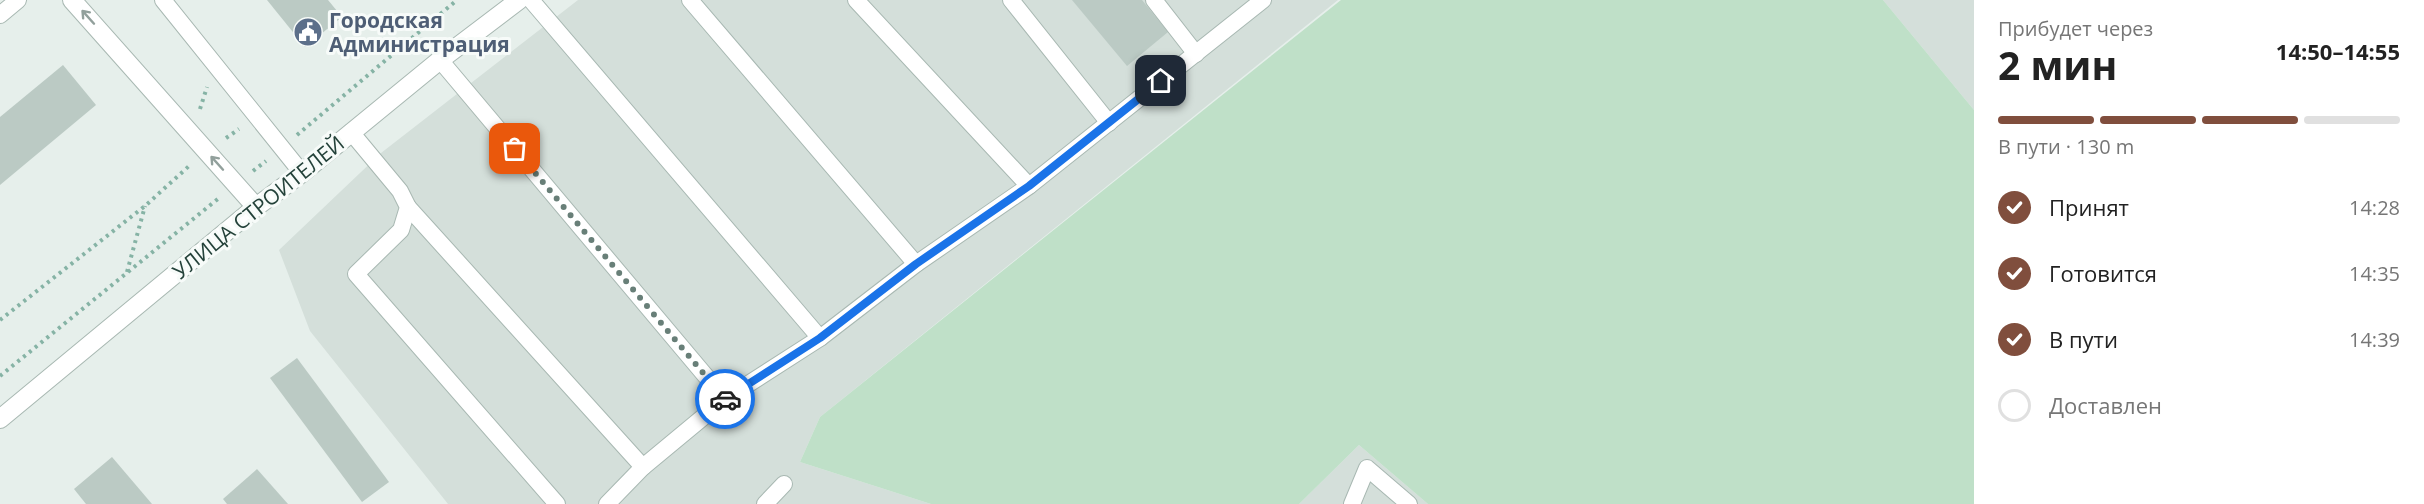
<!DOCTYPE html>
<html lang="ru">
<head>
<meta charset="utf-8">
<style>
	:root { --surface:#fff; --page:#f2f2f2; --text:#222; --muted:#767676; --line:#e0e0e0; --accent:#804e3d }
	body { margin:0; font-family:"Open Sans",sans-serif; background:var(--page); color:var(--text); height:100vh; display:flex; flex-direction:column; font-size:22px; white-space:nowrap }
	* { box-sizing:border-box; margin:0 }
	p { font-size:20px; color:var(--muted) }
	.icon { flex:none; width:33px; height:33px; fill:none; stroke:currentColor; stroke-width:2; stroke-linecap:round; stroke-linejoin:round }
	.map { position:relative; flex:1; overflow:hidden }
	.panel { display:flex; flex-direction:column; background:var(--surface); width:450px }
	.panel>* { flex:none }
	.pin { position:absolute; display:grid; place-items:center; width:51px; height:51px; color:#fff; margin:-26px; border-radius:12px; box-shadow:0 3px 9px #0006 }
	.courier { position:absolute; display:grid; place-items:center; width:60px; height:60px; margin:-30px; border:4px solid #1a73e8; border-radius:50%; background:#fff; color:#222; box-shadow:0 2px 8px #0007 }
	.headline em { font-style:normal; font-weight:700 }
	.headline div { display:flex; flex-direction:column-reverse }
	.headline { display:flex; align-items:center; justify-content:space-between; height:102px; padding:0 24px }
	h1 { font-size:39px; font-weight:700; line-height:45px }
	.bar { display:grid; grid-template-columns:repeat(4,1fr); gap:9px 6px; align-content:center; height:72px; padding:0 24px }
	.bar i { height:8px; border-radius:4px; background:var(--line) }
	.bar .on { background:var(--accent) }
	.bar p { grid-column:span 4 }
	ol { padding:0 24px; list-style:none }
	li { display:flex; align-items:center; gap:18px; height:66px }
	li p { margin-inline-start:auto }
	li .icon { padding:6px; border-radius:50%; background:var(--accent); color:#fff; stroke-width:4 }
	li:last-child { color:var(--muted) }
	li i { width:33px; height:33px; border:3px solid var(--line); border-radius:50% }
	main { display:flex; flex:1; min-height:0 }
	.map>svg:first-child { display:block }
	.built { fill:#d4dfda }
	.green { fill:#bfe0c8 }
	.building { fill:#bbcac4 }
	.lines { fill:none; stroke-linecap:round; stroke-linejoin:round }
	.service-casing { stroke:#a8b8b2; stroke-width:18 }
	.minor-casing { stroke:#a8b8b2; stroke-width:20 }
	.path { stroke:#86b3a5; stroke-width:4; stroke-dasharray:3 4.5; stroke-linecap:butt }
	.service { stroke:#fff; stroke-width:16 }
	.minor { stroke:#fff; stroke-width:18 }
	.oneway { stroke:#92a09c }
	.done { stroke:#687f78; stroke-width:6; stroke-dasharray:0 10.8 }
	.route { stroke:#1a73e8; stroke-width:8 }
	.labels { text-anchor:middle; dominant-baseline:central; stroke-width:6; stroke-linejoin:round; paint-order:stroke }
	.service-label { font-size:21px; font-weight:bold; fill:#4e5e75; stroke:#f7fbf9; text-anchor:start }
	.street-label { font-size:21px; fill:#24423a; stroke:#f7fbf9 }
</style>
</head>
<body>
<main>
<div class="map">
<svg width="1974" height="504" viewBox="0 0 1974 504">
	<rect width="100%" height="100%" fill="#e6efeb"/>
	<g class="built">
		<path d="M578 0H1338L820 417 800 462 931 504H448L310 331 279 250 381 153Z"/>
		<path d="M1883 0H1974V110Z"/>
		<path d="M1359 445 1428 504H1299Z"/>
	</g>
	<path class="green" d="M1341 0H1883L1974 110V504H1428L1359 445 1299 504H931L800 462 820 417Z"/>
	<g class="building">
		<path d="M267 0H328L342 17 305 47Z"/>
		<path d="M1072 0H1142L1168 32 1127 66Z"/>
		<path d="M63 65 96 105 0 185V117Z"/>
		<path d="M297 358 389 482 362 502 270 378Z"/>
		<path d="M112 457 152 504H86L74 489Z"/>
		<path d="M257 469 288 504H227L223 499Z"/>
	</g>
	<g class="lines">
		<g class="service-casing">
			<g id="service">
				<path d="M163 0 302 173"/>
				<path d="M531 0 820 338"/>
				<path d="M690 0 916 264"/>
				<path d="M856 0 1029 186"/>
				<path d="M1011 0 1109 123"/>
				<path d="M1154 0 1196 54"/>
				<path d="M0 15 18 0"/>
				<path d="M440 60 725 399"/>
				<path d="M351 132 400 191 408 207 401 230 356 274 557 504"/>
				<path d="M408 207 643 467"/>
				<path d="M607 504 643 467 725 399 820 338 916 264 1029 186 1263 0"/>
				<path d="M765 504 784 484"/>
				<path d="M1352 504 1367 468 1409 504"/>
			</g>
		</g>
		<g class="minor-casing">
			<g id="minor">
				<path d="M72 0 256 207"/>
				<path d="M0 419 256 207 302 173 440 60 519 0"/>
			</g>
		</g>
		<g class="path">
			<path d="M200 109 207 87"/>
			<path d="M297 135 457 0"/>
			<path d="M226 138 239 129"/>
			<path d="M253 171 266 161"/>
			<path d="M127 272 145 206"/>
			<path d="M0 320 145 206 189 166"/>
			<path d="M0 376 219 198"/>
		</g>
		<use href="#service" class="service"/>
		<use href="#minor" class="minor"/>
	</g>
	<defs><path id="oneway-shaft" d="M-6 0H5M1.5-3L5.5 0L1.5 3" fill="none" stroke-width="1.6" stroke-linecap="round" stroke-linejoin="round" transform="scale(1.5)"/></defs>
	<g class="oneway">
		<use href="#oneway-shaft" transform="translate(88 17) rotate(-132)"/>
		<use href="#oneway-shaft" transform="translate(217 163) rotate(-132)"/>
	</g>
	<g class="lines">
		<path class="done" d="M515 149 725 399"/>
		<path class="route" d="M725 399 820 338 916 264 1029 186 1161 81"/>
	</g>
	<defs>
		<g id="civic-disc" transform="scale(1.5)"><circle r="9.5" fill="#5c6f8a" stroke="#f7fbf9"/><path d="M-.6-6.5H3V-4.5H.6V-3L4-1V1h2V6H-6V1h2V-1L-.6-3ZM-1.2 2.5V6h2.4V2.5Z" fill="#fff"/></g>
	</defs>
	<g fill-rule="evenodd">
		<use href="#civic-disc" x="308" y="32"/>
	</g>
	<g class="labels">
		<g class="service-label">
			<text x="329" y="20">Городская<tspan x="329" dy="24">Администрация</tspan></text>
		</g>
		<g class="street-label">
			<text transform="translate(258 207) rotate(-39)">УЛИЦА СТРОИТЕЛЕЙ</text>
		</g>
	</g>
</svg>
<div class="pin" style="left:515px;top:149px;background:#ea580c"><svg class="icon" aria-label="bag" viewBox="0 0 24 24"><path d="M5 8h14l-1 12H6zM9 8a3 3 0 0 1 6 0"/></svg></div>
<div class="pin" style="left:1161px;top:81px;background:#1f2937"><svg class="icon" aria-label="home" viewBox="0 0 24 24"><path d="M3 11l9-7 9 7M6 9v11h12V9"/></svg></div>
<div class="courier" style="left:725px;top:399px"><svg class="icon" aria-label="car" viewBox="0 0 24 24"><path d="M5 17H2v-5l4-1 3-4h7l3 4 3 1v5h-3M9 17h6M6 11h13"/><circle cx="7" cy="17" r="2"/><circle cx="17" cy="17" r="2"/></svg></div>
</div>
<section class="panel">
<div class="headline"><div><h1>2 мин</h1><p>Прибудет через</p></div><em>14:50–14:55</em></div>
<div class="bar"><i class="on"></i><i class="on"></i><i class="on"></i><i></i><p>В пути · 130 m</p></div>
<ol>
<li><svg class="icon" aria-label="check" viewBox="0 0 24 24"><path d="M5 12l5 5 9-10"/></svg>Принят<p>14:28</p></li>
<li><svg class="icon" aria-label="check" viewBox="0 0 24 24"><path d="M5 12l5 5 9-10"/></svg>Готовится<p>14:35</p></li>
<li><svg class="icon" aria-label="check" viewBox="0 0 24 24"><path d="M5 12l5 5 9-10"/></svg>В пути<p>14:39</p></li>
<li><i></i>Доставлен</li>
</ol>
</section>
</main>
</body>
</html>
